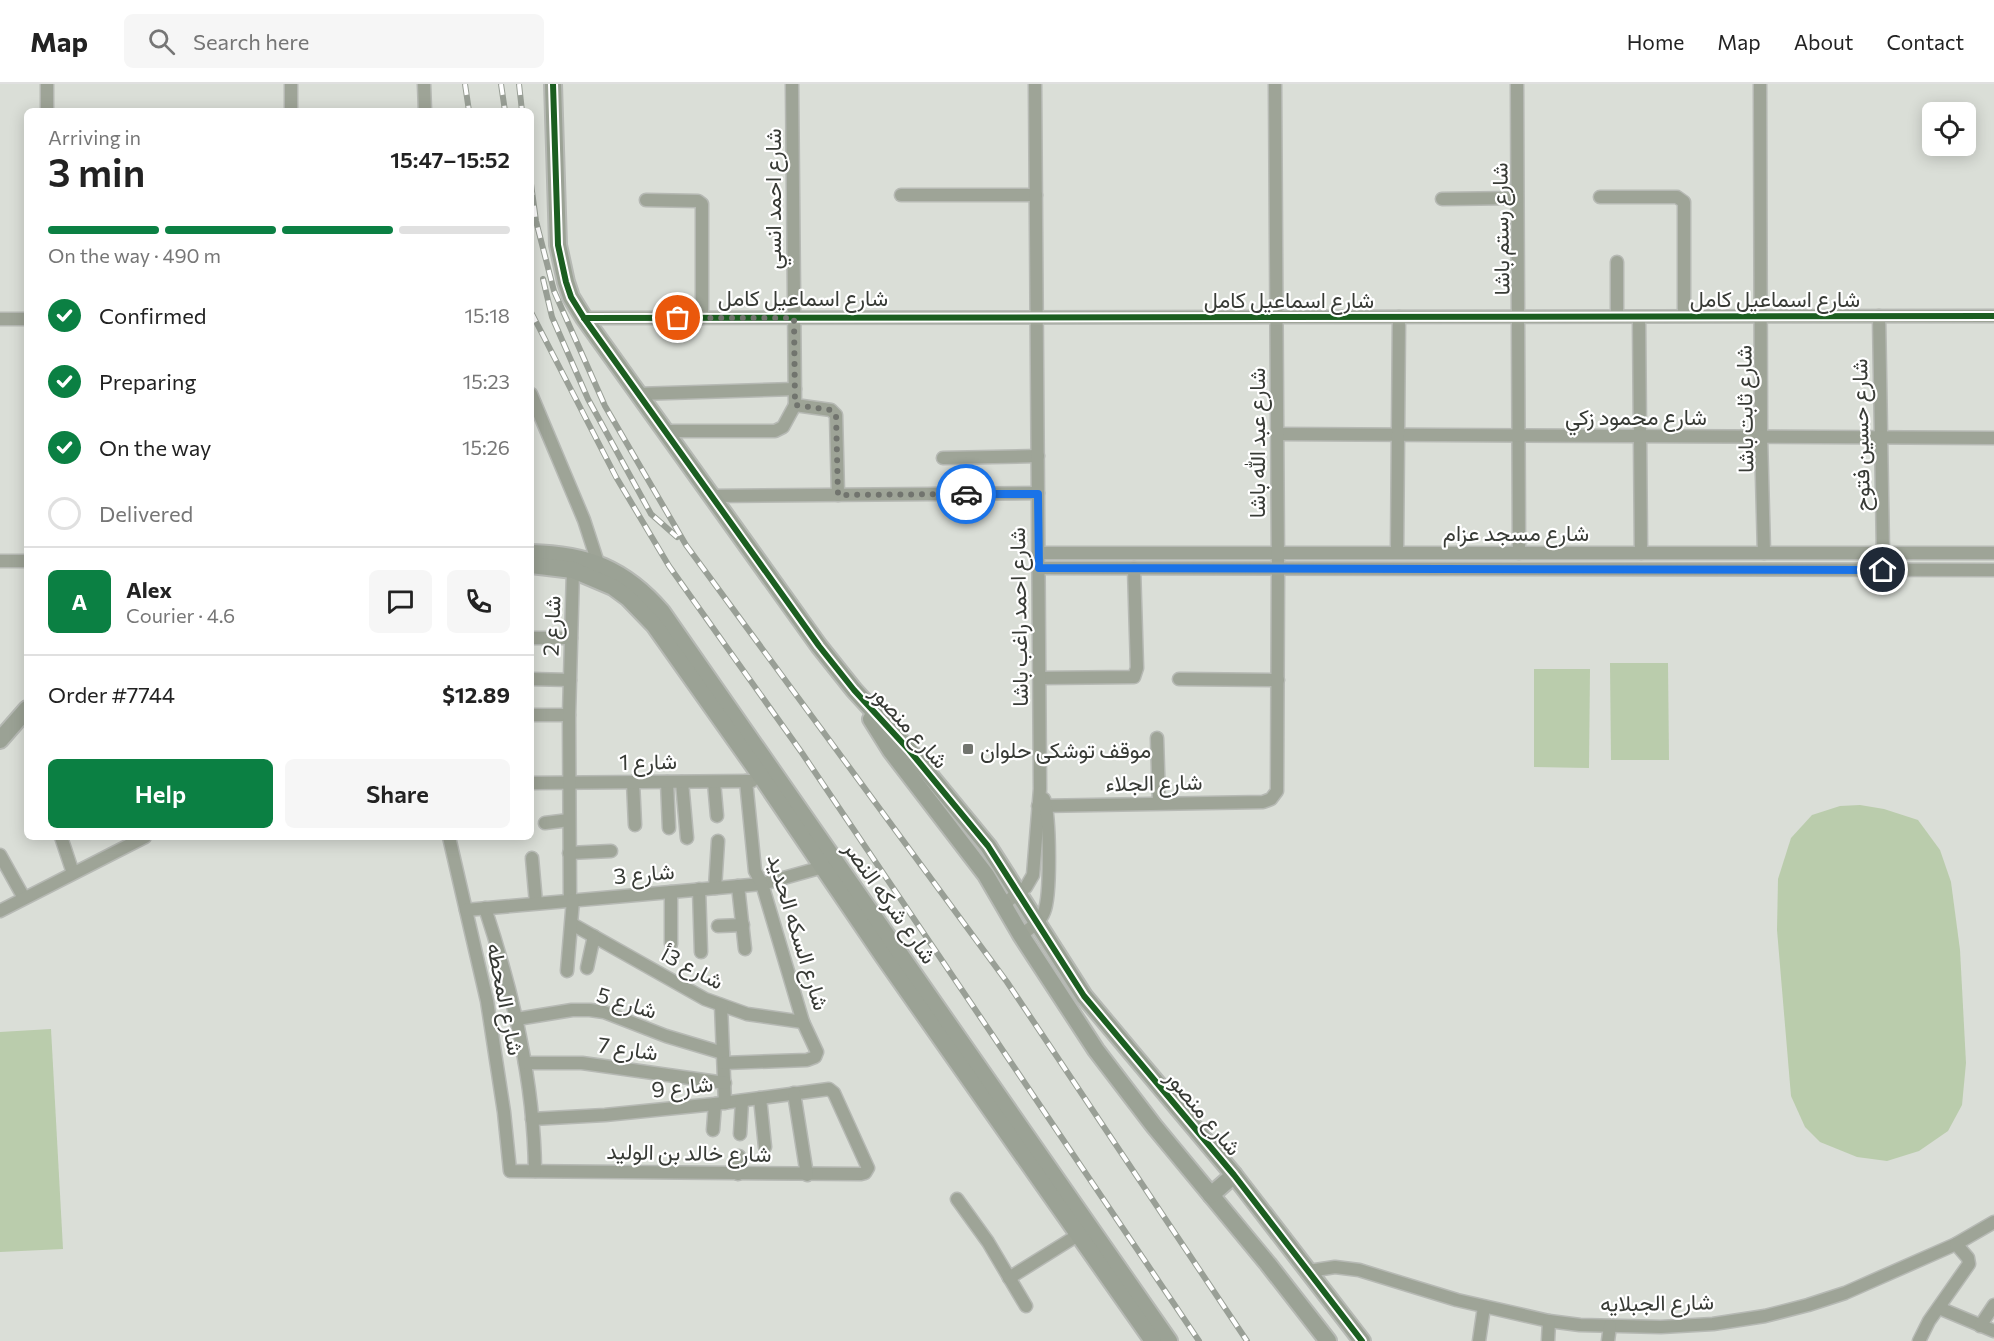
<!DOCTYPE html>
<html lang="en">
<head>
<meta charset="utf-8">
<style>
	:root { --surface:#fff; --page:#f6f6f6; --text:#222; --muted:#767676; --line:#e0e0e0; --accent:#0b8043 }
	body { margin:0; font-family:Commissioner,Vazirmatn,sans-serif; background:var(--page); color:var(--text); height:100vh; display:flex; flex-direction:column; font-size:22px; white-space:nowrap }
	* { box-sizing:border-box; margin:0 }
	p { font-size:20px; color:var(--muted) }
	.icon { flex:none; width:33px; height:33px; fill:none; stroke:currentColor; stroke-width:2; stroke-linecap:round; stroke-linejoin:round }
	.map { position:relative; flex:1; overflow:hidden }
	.panel { position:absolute; left:24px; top:24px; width:510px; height:732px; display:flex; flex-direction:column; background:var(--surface); border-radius:9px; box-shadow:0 3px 15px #0003 }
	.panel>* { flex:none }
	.tools { position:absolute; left:1922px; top:18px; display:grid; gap:12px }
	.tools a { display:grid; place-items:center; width:54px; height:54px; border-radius:9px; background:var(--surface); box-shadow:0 3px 15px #0003; font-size:30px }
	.pin { position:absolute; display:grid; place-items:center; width:51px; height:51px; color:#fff; margin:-26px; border:3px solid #fff; border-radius:50%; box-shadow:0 2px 6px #0007 }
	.courier { position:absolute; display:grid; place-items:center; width:60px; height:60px; margin:-30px; border:4px solid #1a73e8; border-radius:50%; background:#fff; color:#222; box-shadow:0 2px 8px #0007 }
	.overview em { font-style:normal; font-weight:600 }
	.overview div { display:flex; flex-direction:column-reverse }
	.overview { display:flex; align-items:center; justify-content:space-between; height:102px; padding:0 24px }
	h1 { font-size:39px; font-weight:600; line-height:45px }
	.bar { display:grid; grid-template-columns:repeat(4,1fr); gap:9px 6px; align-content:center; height:72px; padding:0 24px }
	.bar i { height:8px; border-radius:4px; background:var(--line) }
	.bar .on { background:var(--accent) }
	.bar p { grid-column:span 4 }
	.line { display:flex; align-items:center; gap:15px; padding:0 24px; border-top:2px solid var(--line) }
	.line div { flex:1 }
	.round { display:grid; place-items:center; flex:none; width:63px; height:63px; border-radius:9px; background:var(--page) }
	ol { padding:0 24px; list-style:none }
	li { display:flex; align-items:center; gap:18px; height:66px }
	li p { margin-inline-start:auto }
	li .icon { padding:6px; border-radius:50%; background:var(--accent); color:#fff; stroke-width:4 }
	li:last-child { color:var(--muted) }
	li i { width:33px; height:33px; border:3px solid var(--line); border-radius:50% }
	.cta { display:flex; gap:12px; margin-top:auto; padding:12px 24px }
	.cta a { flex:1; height:69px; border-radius:9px; background:var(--accent); color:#fff; font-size:24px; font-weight:600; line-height:69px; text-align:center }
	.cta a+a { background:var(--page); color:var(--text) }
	header { display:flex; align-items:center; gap:36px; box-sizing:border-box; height:84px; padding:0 30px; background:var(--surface); border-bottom:2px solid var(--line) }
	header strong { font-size:28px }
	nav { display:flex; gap:33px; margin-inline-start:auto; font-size:21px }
	.search { width:420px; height:54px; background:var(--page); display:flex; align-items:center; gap:15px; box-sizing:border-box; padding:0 21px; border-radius:9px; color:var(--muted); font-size:22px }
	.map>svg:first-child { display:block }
	.green { fill:#baccac }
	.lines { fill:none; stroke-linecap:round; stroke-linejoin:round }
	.street-casing { stroke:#b6b9b4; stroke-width:15 }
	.secondary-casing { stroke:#b6b9b4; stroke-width:20 }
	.street { stroke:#9ea497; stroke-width:12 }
	.secondary { stroke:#9ba295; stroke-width:16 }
	.rail-casing { stroke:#999f96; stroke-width:6 }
	.rail { stroke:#fff; stroke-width:4; stroke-dasharray:11; stroke-linecap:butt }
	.cycleway-casing { stroke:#fff; stroke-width:10 }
	.cycleway { stroke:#1b5e20; stroke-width:6 }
	.done { stroke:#71746e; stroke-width:6; stroke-dasharray:0 10.8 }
	.route { stroke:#1a73e8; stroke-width:8 }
	.poi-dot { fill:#71746e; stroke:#fff; stroke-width:2 }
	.labels { text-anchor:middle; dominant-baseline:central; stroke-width:4.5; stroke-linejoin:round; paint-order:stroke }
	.street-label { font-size:22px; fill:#383b36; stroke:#fff }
	.poi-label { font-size:22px; fill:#383b36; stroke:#fff; text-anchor:start }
</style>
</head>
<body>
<header>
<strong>Map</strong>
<div class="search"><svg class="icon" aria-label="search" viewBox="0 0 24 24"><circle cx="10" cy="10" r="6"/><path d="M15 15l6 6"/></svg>Search here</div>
<nav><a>Home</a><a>Map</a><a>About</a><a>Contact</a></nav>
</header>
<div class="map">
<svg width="1994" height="1257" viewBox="0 0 1994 1257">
	<rect width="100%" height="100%" fill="#daded7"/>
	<g class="green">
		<path d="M1610 579H1668L1669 676H1611Z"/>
		<path d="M1534 585H1590L1589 684 1534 683Z"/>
		<path d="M1860 721 1884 725 1918 736 1940 766 1951 798 1960 866 1966 979 1962 1021 1948 1047 1919 1067 1887 1077 1857 1073 1820 1058 1805 1043 1791 1012 1777 846 1778 795 1791 754 1812 731 1840 722Z"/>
		<path d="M51 945 63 1165 0 1168V948Z"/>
	</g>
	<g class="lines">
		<g class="street-casing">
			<g id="street">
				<path d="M47 0V27"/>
				<path d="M291 0V27"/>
				<path d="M424 0 425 27"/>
				<path d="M792 0 795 321 831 326 836 331 838 411"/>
				<path d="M1517 0 1519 469"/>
				<path d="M1760 0 1761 353 1764 469"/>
				<path d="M901 111H1036"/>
				<path d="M1600 113H1677L1684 118V232"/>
				<path d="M1442 115 1517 114"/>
				<path d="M646 116 698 117 702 120V234"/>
				<path d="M1617 232V178"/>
				<path d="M1879 232 1883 469"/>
				<path d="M1639 233 1641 469"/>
				<path d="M584 234 1994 232"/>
				<path d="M0 235H27"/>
				<path d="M531 310 584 436 598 479"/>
				<path d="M637 310 795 305"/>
				<path d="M665 347H775L783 343 795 321"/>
				<path d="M1277 350 1994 354"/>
				<path d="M943 374 1038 372"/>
				<path d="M712 412 1038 409"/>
				<path d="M1397 468 1399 233"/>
				<path d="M1038 469H1994"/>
				<path d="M0 477H27"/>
				<path d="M1039 484 1994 486"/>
				<path d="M531 554H571"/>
				<path d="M1040 594 1134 593 1137 584 1134 484"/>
				<path d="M531 595 570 596"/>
				<path d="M1179 595 1278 596"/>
				<path d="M531 631H569"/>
				<path d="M1157 654 1159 718"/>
				<path d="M633 698 635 741"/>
				<path d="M667 698 669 744"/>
				<path d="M682 698 687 754"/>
				<path d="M714 698 717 732"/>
				<path d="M531 699 752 697"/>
				<path d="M1038 722 1263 718 1271 715 1277 707 1278 484 1275 0"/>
				<path d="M545 739 569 736"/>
				<path d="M61 753 73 789"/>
				<path d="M449 753 487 917 504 1028 510 1087 861 1090 865 1089 868 1084 834 1009 829 1005 715 1020 605 1031 532 1035"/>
				<path d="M569 769 611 767"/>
				<path d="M0 771 24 814"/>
				<path d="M532 774 536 819"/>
				<path d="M738 802 745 865"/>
				<path d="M715 804 718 757"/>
				<path d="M699 805 701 868"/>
				<path d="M570 816 569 631 573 486"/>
				<path d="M1004 820 1026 803 1033 791 1040 705 1035 0"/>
				<path d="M485 824C513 909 534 997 535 1087"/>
				<path d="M466 826 762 800 823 783"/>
				<path d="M0 827 145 753"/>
				<path d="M572 840 705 915 747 930 803 938"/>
				<path d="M718 842 743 841"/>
				<path d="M1021 851C1030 844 1040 839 1044 828 1051 812 1050 732 1044 715"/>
				<path d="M671 860V808"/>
				<path d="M587 884 594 852"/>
				<path d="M567 887 573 816"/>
				<path d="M721 921 725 1019"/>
				<path d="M517 935 572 926H590L604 928 666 952 723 969"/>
				<path d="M525 979H582L725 999"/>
				<path d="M724 979 807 976 815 973 817 968 803 938 762 800 755 787 746 697"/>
				<path d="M794 1009 807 1091"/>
				<path d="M760 1014 765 1063"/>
				<path d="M713 1046 715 1020"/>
				<path d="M740 1050 742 1017"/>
				<path d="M738 1090 739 1072"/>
				<path d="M957 1115 988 1158 1026 1222"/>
				<path d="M1309 1187 1335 1183 1359 1186 1457 1216 1549 1237 1580 1241 1661 1243 1713 1240 1765 1232 1808 1221 1845 1209 1956 1160 1994 1138"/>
				<path d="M1009 1194 1078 1151"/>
				<path d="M1939 1224 1994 1247"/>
				<path d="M1980 1242 1994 1221"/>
				<path d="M1479 1257 1484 1223"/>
				<path d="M1548 1257 1549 1237"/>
				<path d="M1608 1257 1610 1242"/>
				<path d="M1919 1257 1929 1237 1969 1180 1968 1174 1956 1160"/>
			</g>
		</g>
		<g class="secondary-casing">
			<g id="secondary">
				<path d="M553 0 558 161 566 198 571 213 584 234 819 562 854 606 909 666 988 762 1084 912 1234 1091 1362 1257"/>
				<path d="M531 469C587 470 625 485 662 528L1169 1257"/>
				<path d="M531 481 573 486 613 503 628 514 654 541 765 698 883 872 1153 1257"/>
				<path d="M871 635 891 667 986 791 1021 851 1096 966 1154 1042 1268 1180 1328 1257"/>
				<path d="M0 656 27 625"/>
				<path d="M1211 1111 1234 1091"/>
			</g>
		</g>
		<use href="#street" class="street"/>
		<use href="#secondary" class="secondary"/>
		<g class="rail-casing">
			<g id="rail">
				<path d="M465 0 469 27"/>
				<path d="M501 0 505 27"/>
				<path d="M519 0 522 27"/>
				<path d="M531 100 536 137 554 207 605 322 686 461 1007 898 1247 1257"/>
				<path d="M543 195 552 233 588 315 651 430 677 453"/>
				<path d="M531 228 616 393 669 482 802 669 1199 1257"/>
			</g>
		</g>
		<use href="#rail" class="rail"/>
		<g class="cycleway-casing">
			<g id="cycleway">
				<path d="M553 0 558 161 566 198 571 213 584 234 819 562 854 606 909 666 988 762 1084 912 1234 1091 1362 1257"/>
				<path d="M584 234 1994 232"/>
			</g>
		</g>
		<use href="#cycleway" class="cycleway"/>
	</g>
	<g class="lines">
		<path class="done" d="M678 234H794L795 321 831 326 836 331 838 411 966 410"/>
		<path class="route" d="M966 410H1038L1039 484 1883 486"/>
	</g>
	<rect class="poi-dot" x="962" y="659" width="12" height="12" rx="3"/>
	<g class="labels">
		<g class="street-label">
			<text transform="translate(772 115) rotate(-90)">شارع احمد انسي</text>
			<text transform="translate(1500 145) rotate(-91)">شارع رستم باشا</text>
			<text x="803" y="213">شارع اسماعيل كامل</text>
			<text x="1775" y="214">شارع اسماعيل كامل</text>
			<text x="1289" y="215">شارع اسماعيل كامل</text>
			<text transform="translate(1744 325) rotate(-91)">شارع ثابت باشا</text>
			<text x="1636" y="332">شارع محمود زكي</text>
			<text transform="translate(1860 351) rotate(-91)">شارع حسين فتوح</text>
			<text transform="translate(1256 359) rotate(-90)">شارع عبد الله باشا</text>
			<text x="1516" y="448">شارع مسجد عزام</text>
			<text transform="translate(1018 533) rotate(-91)">شارع احمد راغب باشا</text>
			<text transform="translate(551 542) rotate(-88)">شارع 2</text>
			<text transform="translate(910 642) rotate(48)">شارع منصور</text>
			<text transform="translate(648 677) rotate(-1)">شارع 1</text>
			<text transform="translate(1154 698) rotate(-1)">شارع الجلاء</text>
			<text transform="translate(644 789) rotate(-5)">شارع 3</text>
			<text transform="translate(891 818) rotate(55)">شارع شركه النصر</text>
			<text transform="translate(799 848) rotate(73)">شارع السكه الحديد</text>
			<text transform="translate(693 883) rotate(28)">شارع 3أ</text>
			<text transform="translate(506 915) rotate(79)">شارع المحطه</text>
			<text transform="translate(627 918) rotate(17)">شارع 5</text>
			<text transform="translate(628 964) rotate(8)">شارع 7</text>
			<text transform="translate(682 1002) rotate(-6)">شارع 9</text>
			<text transform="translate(1204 1028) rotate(50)">شارع منصور</text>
			<text transform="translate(689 1068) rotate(1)">شارع خالد بن الوليد</text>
			<text transform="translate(1657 1218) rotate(-1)">شارع الجبلايه</text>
		</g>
		<g class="poi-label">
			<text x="980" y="665">موقف توشكى حلوان</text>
		</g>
	</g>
</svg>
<div class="tools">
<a><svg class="icon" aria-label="locate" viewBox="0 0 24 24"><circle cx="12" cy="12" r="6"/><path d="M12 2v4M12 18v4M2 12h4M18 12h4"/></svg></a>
</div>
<div class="pin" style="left:678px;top:234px;background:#ea580c"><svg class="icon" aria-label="bag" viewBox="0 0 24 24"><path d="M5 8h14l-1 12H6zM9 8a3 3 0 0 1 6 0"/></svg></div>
<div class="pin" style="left:1883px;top:486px;background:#1f2937"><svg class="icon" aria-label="home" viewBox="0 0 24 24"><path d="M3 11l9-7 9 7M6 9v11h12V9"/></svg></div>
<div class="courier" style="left:966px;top:410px"><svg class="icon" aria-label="car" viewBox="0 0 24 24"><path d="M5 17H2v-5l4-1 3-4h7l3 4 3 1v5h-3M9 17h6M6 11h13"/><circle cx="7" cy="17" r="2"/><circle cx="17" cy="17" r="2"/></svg></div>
<section class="panel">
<div class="overview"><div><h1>3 min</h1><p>Arriving in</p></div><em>15:47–15:52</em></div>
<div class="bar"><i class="on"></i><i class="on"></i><i class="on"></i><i></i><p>On the way · 490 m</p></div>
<ol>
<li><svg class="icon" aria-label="check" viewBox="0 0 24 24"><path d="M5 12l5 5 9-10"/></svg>Confirmed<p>15:18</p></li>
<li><svg class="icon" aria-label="check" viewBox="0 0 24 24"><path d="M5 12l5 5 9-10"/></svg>Preparing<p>15:23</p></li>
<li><svg class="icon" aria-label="check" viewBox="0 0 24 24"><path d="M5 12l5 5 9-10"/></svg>On the way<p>15:26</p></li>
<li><i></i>Delivered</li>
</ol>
<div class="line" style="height:108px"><b class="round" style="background:var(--accent);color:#fff">A</b><div><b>Alex</b><p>Courier · 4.6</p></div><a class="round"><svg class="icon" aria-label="chat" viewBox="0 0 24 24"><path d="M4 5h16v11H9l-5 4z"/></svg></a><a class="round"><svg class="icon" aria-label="phone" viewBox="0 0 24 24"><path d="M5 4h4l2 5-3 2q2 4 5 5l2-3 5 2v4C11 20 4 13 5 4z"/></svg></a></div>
<div class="line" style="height:78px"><div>Order #7744</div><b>$12.89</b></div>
<div class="cta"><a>Help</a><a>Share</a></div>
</section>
</div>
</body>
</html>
